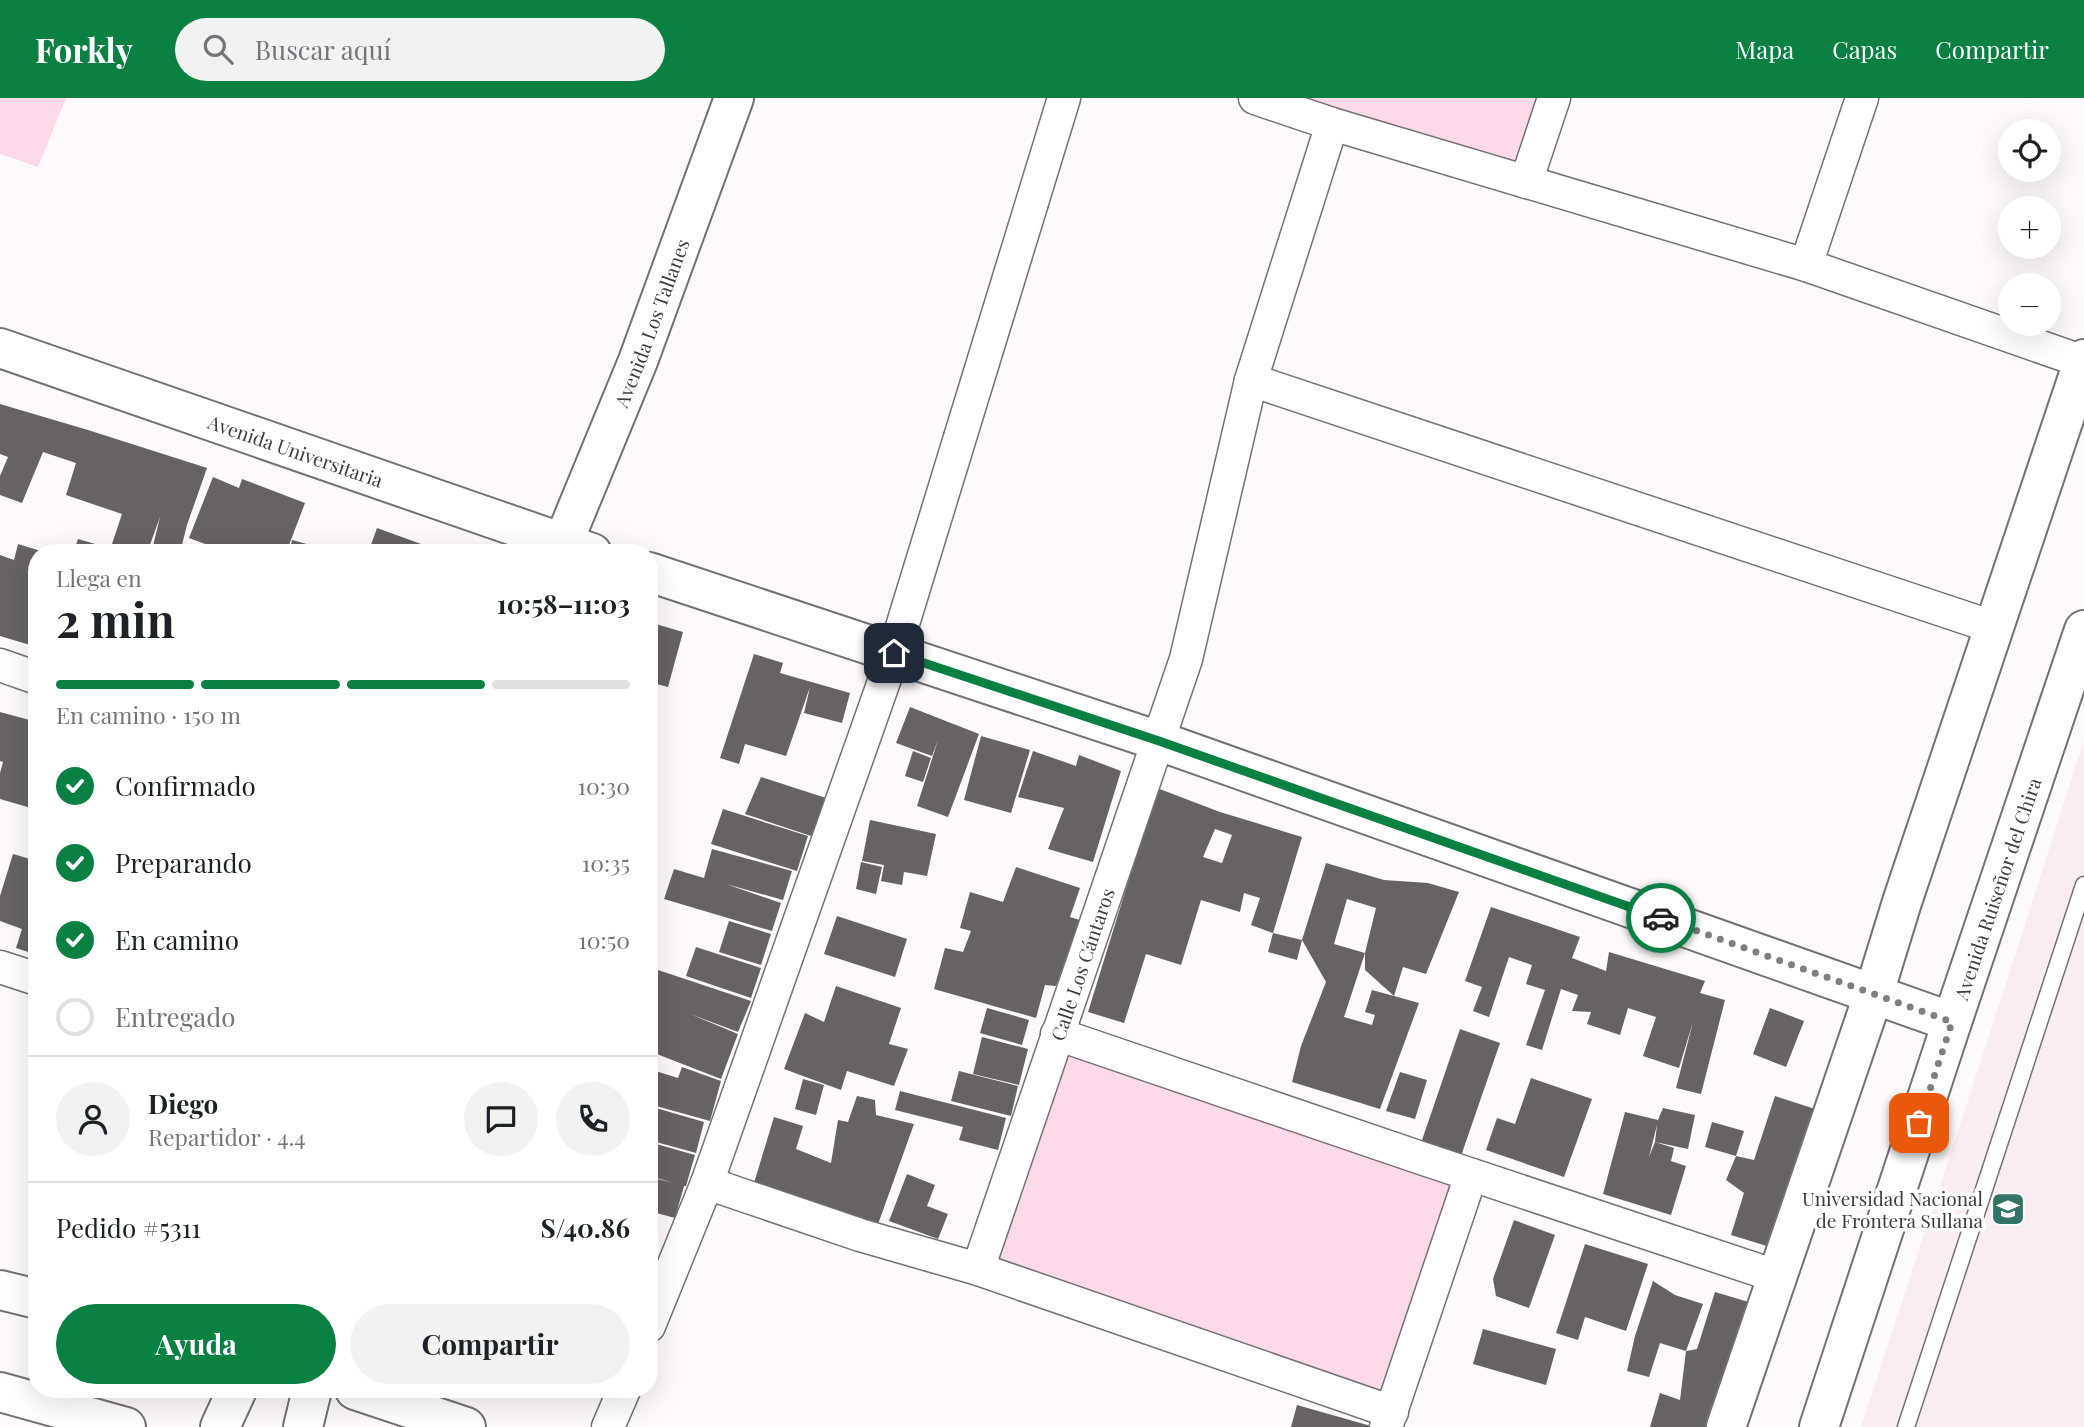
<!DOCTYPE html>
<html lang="es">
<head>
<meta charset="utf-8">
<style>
	:root { --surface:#fff; --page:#f2f2f2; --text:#202124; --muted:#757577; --line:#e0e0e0; --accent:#0b8043 }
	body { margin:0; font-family:"Playfair Display",serif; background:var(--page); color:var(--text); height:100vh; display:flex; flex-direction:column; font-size:26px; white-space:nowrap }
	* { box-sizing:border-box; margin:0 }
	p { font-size:23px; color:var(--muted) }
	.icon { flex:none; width:38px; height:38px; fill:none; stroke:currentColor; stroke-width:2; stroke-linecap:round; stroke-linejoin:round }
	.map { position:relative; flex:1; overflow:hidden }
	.side { position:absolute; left:28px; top:446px; width:630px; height:854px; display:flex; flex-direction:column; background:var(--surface); border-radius:28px; box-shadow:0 7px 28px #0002 }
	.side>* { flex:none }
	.tools { position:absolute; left:1998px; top:21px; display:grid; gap:14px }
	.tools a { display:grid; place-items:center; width:63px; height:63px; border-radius:50%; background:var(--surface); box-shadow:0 7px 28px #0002; font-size:35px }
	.pin { position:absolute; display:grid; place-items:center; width:60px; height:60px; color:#fff; margin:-30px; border-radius:14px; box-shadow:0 4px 10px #0006 }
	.courier { position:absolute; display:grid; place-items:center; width:70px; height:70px; margin:-35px; border:5px solid #0b8043; border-radius:50%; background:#fff; color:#222; box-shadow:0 2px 9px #0007 }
	.headline em { font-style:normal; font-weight:700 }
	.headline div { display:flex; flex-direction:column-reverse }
	.headline { display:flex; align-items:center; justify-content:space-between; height:119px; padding:0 28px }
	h1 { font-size:46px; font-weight:700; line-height:52px }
	.bar { display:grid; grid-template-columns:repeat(4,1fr); gap:10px 7px; align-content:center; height:84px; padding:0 28px }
	.bar i { height:9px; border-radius:5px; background:var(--line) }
	.bar .on { background:var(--accent) }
	.bar p { grid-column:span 4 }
	.line { display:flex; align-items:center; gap:18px; padding:0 28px; border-top:2px solid var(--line) }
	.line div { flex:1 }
	.round { display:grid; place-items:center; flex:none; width:74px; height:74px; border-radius:37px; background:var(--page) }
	ol { padding:0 28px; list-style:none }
	li { display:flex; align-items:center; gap:21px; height:77px }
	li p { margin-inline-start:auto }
	li .icon { padding:7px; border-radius:50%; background:var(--accent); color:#fff; stroke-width:4 }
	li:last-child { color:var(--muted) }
	li i { width:38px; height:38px; border:4px solid var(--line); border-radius:50% }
	.button { display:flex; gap:14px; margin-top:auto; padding:14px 28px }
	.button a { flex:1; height:80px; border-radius:42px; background:var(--accent); color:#fff; font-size:28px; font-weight:700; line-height:80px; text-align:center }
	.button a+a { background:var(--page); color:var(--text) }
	header { display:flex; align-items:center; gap:42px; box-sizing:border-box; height:98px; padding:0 35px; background:var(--accent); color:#fff }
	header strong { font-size:33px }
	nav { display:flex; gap:38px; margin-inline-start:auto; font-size:24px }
	.search { width:490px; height:63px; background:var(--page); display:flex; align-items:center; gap:18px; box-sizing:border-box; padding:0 24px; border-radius:38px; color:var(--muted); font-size:26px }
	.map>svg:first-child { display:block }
	.built { fill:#faedf2 }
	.green { fill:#fbd9e6 }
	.building { fill:#676264; fill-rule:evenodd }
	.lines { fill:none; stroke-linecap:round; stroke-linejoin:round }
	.service-casing { stroke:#757072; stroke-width:19 }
	.minor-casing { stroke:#757072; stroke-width:35 }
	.tertiary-casing { stroke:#757072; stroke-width:42 }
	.service { stroke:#fff; stroke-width:16 }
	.minor { stroke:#fff; stroke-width:32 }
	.tertiary { stroke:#fff; stroke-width:38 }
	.done { stroke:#817e7f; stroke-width:7; stroke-dasharray:0 12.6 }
	.route { stroke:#0b8043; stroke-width:9 }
	.labels { text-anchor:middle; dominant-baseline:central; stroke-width:7; stroke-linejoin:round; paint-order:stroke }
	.street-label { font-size:19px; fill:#3d3b3c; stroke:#fff }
	.poi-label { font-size:19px; fill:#3d3b3c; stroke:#fff; text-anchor:end }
</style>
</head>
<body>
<header>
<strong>Forkly</strong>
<div class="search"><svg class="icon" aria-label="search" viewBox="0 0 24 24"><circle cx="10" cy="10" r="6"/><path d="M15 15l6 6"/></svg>Buscar aquí</div>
<nav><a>Mapa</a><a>Capas</a><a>Compartir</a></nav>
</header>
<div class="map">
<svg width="2084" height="1329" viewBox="0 0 2084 1329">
	<rect width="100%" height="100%" fill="#fefafc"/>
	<path class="built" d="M2084 642V1329H1861L2004 892Z"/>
	<g class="green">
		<path d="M0 0H66L38 69 0 56Z"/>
		<path d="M1288 0H1543L1520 71Z"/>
		<path d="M1057 936 1471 1077 1392 1314 978 1171Z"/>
	</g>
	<g class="building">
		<path d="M0 306 88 332 207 370 187 427 180 455H162L163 451 153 448 160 419 147 455H109L122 416 66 397 76 365 43 354 22 405 0 397V378L8 359 0 356Z"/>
		<path d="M213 379 239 390 242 381 305 405 286 455H214L216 450 189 440Z"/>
		<path d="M377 430 446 455H368Z"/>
		<path d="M78 441 109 450 107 455H73Z"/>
		<path d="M292 442 325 451 324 455H289Z"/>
		<path d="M18 446 44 454 37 455V549L0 538V457L14 462Z"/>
		<path d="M649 524 683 534 668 589 649 584Z"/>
		<path d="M754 556 783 565 780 575 850 595 842 625 804 615 810 589 786 658 745 646 739 666 720 660Z"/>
		<path d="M910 609 979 636 948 719 917 708 938 642 932 658 896 645Z"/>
		<path d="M0 614 37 624V690L31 710 0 701V675L3 664 0 663Z"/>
		<path d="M981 638 1030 652 1011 715 964 702Z"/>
		<path d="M913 653 931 660 923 684 905 678Z"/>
		<path d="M1033 653 1076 668 1079 657 1121 673 1093 764 1048 751 1064 710 1018 699Z"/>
		<path d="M761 679 826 700 811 738 745 716Z"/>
		<path d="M1157 690 1220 714 1302 739 1273 835 1251 827 1260 800 1244 795 1240 814 1201 802 1181 867 1146 856 1124 925 1088 914ZM1215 731 1232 737 1222 765 1203 759Z"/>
		<path d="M723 711 808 738 797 773 711 746Z"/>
		<path d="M870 722 936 736 927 778 904 774 902 787 881 783 884 767 862 763Z"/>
		<path d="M712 751 792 773 783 802 726 786 781 805 772 833 664 801 674 771 704 780Z"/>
		<path d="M13 756 37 763V857L16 850 22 831 0 823V798Z"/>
		<path d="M861 764 882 769 876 796 856 791Z"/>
		<path d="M1326 765 1384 782 1428 785 1459 794 1426 876 1403 869 1394 898 1365 872V855L1376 810 1347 801 1334 846 1365 855 1344 919 1372 927 1375 917 1365 914 1372 892 1394 898 1419 905 1380 1011 1292 984 1301 948 1326 884 1302 842Z"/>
		<path d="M1016 769 1080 790 1070 819 1080 822 1056 888 1045 887 1036 920 934 891 945 850 963 854 971 833 960 830 970 794 1003 804Z"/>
		<path d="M1491 809 1580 839 1572 860 1606 873 1609 854 1705 883 1700 895 1725 902 1701 996 1676 990 1693 924 1679 970 1643 958 1656 919 1628 910 1620 937 1587 926 1591 914 1572 913 1578 897 1561 891 1542 952 1526 947 1545 892 1526 886 1532 867 1509 859 1489 919 1473 913 1482 889 1465 883Z"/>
		<path d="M837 818 907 841 895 879 824 856Z"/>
		<path d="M729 823 771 836 761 867 719 854Z"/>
		<path d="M1273 835 1302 842 1297 862 1268 854Z"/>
		<path d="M696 849 761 870 751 900 686 878Z"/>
		<path d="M658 872 751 903 738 934 690 916 738 936 721 981 649 953 654 938 649 936V891Z"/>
		<path d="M836 888 901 910 889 946 908 951 894 988 847 973 841 992 784 971 805 915 824 924Z"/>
		<path d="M987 910 1029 922 1022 947 980 935Z"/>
		<path d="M1770 910 1804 923 1786 969 1753 956Z"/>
		<path d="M1460 931 1500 945 1461 1058 1421 1045Z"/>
		<path d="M982 939 1028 951 1019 987 973 976Z"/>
		<path d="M682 969 721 983 710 1023 649 1006V971L678 980Z"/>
		<path d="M959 973 1018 988 1011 1018 951 1003Z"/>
		<path d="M1400 974 1427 982 1415 1021 1386 1013Z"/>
		<path d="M1531 980 1592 1001 1564 1079 1486 1052 1497 1020 1515 1026Z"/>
		<path d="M803 981 824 987 816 1017 795 1011Z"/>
		<path d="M900 993 1006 1020 998 1052 959 1042 963 1029 895 1012Z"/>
		<path d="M857 998 875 1002 876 1017 914 1026 877 1129 783 1094 754 1085 774 1019 803 1028 796 1051 831 1065 838 1022 848 1024Z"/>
		<path d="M1775 998 1815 1011 1770 1149 1731 1137 1744 1095 1726 1082 1736 1058 1754 1062Z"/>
		<path d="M649 1008 704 1024 696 1055 649 1042Z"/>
		<path d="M1663 1010 1695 1017 1688 1051 1655 1044 1657 1027 1649 1059 1655 1044 1674 1050 1671 1063 1686 1068 1671 1117 1603 1096 1625 1014 1658 1022Z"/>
		<path d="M1712 1024 1744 1033 1736 1058 1705 1049Z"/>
		<path d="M649 1044 695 1057 686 1088H684L675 1120 649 1113V1079L675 1085 649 1078Z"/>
		<path d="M907 1076 935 1087 927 1108 948 1116 938 1141 889 1123Z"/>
		<path d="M1514 1122 1555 1137 1529 1210 1496 1198 1493 1181Z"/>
		<path d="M1585 1146 1648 1166 1626 1233 1585 1219 1578 1242 1556 1235Z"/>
		<path d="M1653 1183 1675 1197 1703 1206 1686 1253 1660 1245 1649 1279 1627 1273 1635 1238Z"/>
		<path d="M1715 1194 1752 1205 1712 1329H1650L1660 1295 1680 1302 1686 1253 1697 1251Z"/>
		<path d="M1483 1231 1556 1251 1546 1287 1473 1266Z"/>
		<path d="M1297 1307 1371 1328 1370 1329H1291Z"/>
	</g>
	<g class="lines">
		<g class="service-casing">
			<path id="service" d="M1906 1329 2084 787"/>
		</g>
		<g class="minor-casing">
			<g id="minor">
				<path d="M1255 0 1332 26 1806 167 2084 264"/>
				<path d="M1526 84 1554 0"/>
				<path d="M1806 167 1862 0"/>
				<path d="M1251 282 1993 529"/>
				<path d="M0 567 37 580"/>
				<path d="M0 869 37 881"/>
				<path d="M1057 936 1421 1060 1776 1178"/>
				<path d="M707 1085 860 1137 978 1171 1392 1314"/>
				<path id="s1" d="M978 1171 1186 561 1251 282 1332 26"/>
				<path d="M649 1228 707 1085 894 555 1064 0"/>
				<path d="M608 1329 624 1292"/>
				<path d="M1386 1329 1471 1077"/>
			</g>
		</g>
		<g class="tertiary-casing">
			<g id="tertiary">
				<path id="s2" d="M0 250 592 455"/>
				<path id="s3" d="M555 455 563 445 638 263 734 0"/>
				<path d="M649 474 1159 643 1952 924"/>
				<path d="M0 1192 37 1201"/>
				<path d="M355 1292 466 1329"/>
				<path d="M0 1294 126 1329"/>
				<path d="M220 1329 237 1292"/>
				<path d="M303 1329 312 1292"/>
				<path d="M1726 1329 1874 895 1902 804 2084 261"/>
				<path id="s4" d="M1819 1329 1952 924 2084 532"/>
			</g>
		</g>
		<use href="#service" class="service"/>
		<use href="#minor" class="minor"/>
		<use href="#tertiary" class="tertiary"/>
	</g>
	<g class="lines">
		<path class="done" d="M1661 820 1952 924 1919 1025"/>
		<path class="route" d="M894 555 1159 643 1661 820"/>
	</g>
	<defs>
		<g id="university-square" transform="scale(1.75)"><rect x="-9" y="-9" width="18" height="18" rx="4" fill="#327566" stroke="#fff"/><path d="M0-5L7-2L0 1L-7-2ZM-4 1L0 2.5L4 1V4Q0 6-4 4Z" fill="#fff"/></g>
	</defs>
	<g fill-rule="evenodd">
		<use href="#university-square" x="2008" y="1111"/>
	</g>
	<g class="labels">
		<g class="street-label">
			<text stroke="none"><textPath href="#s3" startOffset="250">Avenida Los Tallanes</textPath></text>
			<text stroke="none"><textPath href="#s2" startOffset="313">Avenida Universitaria</textPath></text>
			<text stroke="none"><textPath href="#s4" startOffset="567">Avenida Ruiseñor del Chira</textPath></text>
			<text stroke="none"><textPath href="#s1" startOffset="322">Calle Los Cántaros</textPath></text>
		</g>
		<g class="poi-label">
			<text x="1983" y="1100">Universidad Nacional<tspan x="1983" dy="22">de Frontera Sullana</tspan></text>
		</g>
	</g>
</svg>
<div class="tools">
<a><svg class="icon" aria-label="locate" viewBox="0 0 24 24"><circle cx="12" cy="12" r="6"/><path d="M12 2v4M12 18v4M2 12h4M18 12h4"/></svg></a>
<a>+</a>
<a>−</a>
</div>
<div class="pin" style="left:1919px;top:1025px;background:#ea580c"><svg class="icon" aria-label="bag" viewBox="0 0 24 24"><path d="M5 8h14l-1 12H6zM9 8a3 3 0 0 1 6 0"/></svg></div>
<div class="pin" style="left:894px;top:555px;background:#1f2937"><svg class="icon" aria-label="home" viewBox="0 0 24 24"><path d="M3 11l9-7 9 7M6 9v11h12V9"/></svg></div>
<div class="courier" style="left:1661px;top:820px"><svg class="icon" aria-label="car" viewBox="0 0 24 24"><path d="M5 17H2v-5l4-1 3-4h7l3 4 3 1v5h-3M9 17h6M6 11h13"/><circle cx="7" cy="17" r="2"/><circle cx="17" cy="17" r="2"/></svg></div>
<section class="side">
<div class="headline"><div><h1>2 min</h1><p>Llega en</p></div><em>10:58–11:03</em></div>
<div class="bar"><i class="on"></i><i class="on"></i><i class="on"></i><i></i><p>En camino · 150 m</p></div>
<ol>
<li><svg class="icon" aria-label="check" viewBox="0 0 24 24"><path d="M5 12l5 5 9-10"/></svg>Confirmado<p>10:30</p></li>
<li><svg class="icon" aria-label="check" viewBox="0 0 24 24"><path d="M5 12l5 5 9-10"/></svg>Preparando<p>10:35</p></li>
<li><svg class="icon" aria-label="check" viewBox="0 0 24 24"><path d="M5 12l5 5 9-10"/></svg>En camino<p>10:50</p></li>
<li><i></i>Entregado</li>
</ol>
<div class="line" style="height:126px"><a class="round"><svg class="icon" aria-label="person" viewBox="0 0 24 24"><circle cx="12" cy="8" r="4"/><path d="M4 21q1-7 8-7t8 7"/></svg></a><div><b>Diego</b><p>Repartidor · 4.4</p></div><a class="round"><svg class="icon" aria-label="chat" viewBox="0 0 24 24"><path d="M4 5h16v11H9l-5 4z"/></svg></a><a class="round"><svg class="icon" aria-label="phone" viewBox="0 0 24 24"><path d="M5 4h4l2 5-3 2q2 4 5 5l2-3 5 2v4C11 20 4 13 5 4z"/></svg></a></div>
<div class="line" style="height:91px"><div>Pedido #5311</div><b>S/40.86</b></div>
<div class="button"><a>Ayuda</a><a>Compartir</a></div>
</section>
</div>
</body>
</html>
